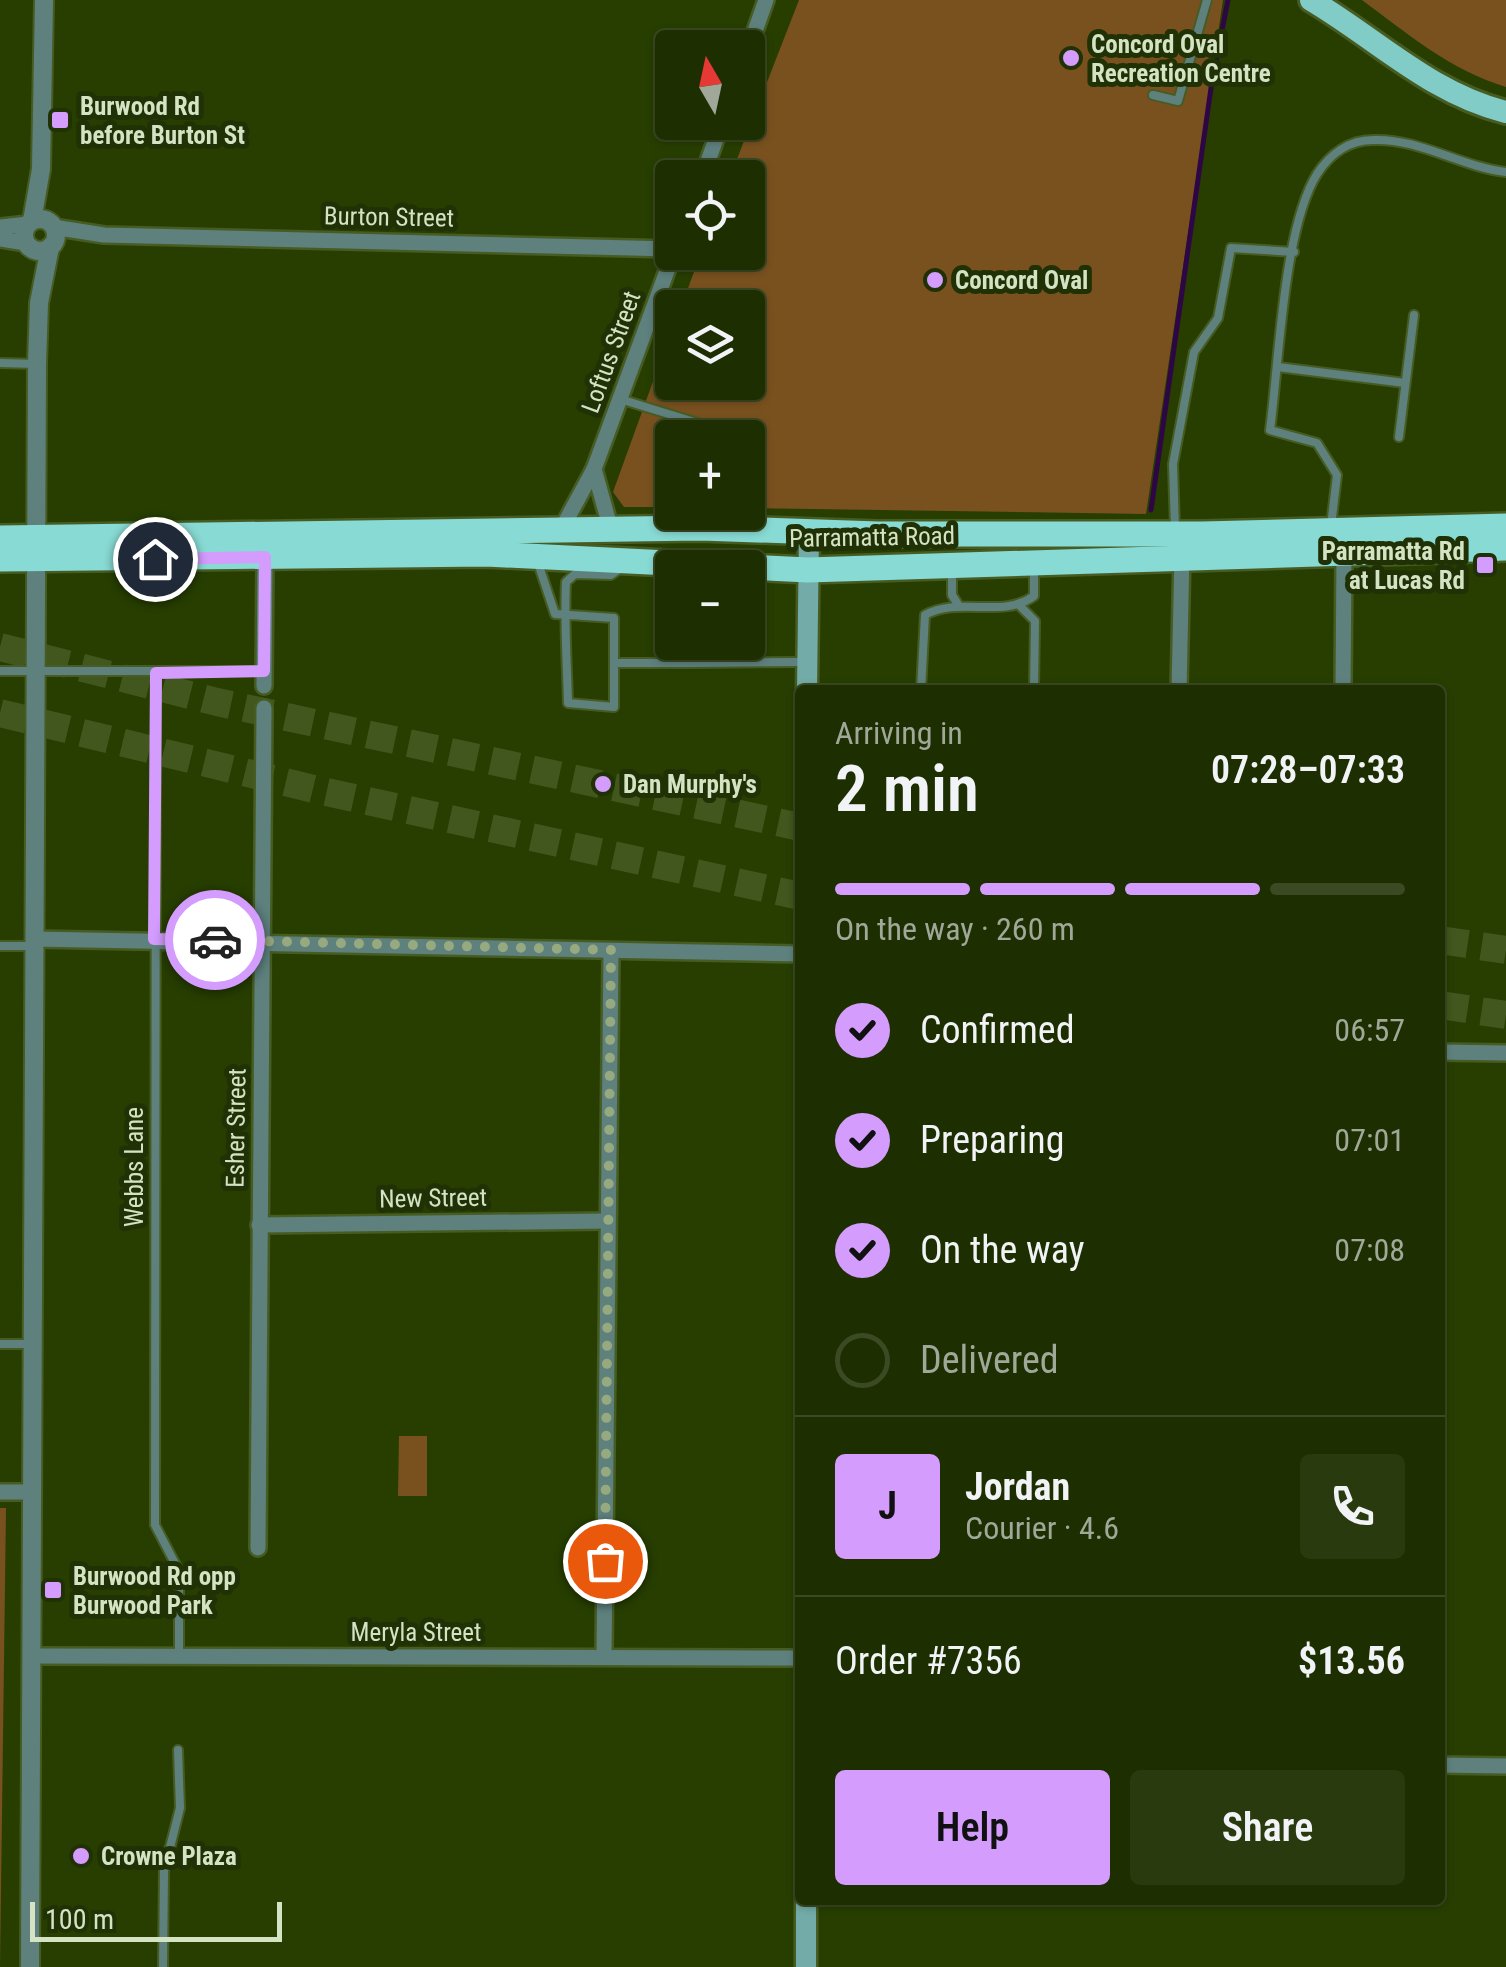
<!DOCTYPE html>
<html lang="en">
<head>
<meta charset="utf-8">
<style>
	:root { --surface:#1d2e00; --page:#2a3a0f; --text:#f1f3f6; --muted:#a0a899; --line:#3b4a22; --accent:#d39cfd }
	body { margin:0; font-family:"Roboto Condensed",sans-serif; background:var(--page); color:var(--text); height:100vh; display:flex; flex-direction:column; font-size:38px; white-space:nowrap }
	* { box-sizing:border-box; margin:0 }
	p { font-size:32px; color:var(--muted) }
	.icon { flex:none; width:55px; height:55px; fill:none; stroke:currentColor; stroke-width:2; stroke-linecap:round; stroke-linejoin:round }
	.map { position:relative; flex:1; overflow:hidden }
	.details { position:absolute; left:795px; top:685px; width:650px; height:1220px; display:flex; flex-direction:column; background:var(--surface); border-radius:10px; box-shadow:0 2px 8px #0004,0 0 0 2px var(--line) }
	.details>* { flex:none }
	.needle { width:65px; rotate:351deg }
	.tools { position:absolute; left:655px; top:30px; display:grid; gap:20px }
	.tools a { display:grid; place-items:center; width:110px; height:110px; border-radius:10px; background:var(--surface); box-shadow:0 2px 8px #0004,0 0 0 2px var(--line); font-size:50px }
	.scale { position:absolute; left:30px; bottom:25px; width:252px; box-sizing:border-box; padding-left:10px; border:5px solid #d3e3c4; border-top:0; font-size:28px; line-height:35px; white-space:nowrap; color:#d3e3c4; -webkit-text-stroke:8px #203205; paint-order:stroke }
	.pin { position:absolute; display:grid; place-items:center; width:85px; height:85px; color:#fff; margin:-42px; border:5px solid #fff; border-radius:50%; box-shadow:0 2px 10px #0007 }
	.courier { position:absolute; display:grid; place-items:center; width:100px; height:100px; margin:-50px; border:8px solid #d39cfd; border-radius:50%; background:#fff; color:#222; box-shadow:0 2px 12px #0007 }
	.head em { font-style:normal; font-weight:600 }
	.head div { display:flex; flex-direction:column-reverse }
	.head { display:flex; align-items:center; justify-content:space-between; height:170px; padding:0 40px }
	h1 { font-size:65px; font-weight:600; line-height:75px }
	.bar { display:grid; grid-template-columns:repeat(4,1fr); gap:15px 10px; align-content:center; height:120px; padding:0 40px }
	.bar i { height:12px; border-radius:8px; background:var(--line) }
	.bar .current { background:var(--accent) }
	.bar p { grid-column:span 4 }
	.line { display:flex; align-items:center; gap:25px; padding:0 40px; border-top:2px solid var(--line) }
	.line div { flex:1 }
	.round { display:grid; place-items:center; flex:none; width:105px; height:105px; border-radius:10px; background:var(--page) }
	ol { padding:0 40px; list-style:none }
	li { display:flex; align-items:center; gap:30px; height:110px }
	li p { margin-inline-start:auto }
	li .icon { padding:10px; border-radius:50%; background:var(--accent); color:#111; stroke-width:4 }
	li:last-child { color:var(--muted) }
	li i { width:55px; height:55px; border:5px solid var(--line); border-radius:50% }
	.cta { display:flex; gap:20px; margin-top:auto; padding:20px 40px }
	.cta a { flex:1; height:115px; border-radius:10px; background:var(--accent); color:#111; font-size:40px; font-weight:600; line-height:115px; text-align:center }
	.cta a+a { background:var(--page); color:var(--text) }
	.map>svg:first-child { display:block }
	.green { fill:#79511f }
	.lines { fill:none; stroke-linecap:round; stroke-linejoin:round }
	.stream { stroke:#2f0645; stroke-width:5 }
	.motorway-tunnel { stroke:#41571d; stroke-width:28; stroke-dasharray:28 14; stroke-linecap:butt }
	.service-casing { stroke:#465c23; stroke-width:12 }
	.minor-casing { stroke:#465c23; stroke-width:20 }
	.tertiary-casing { stroke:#465c23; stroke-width:22 }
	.secondary-casing { stroke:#465c23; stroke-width:25 }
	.primary-casing { stroke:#465c23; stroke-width:28 }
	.trunk-casing { stroke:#465c23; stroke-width:30 }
	.service { stroke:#5e817e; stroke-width:8 }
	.minor { stroke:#5e817e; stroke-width:15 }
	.tertiary { stroke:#5e817e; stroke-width:18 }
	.secondary { stroke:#72aba7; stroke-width:20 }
	.primary { stroke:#81ccc6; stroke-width:22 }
	.trunk { stroke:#88dad4; stroke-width:25 }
	.done { stroke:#97a97f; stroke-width:10; stroke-dasharray:0 18 }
	.route { stroke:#d39cfd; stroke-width:12 }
	.poi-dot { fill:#d39cfd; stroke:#203205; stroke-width:4 }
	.labels { text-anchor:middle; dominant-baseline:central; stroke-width:10; stroke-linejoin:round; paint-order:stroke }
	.poi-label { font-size:25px; font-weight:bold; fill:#d3e3c4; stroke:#203205; text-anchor:start }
	.street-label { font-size:25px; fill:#d3e3c4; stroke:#203205 }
</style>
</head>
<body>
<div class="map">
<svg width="1506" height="1967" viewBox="0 0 1506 1967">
	<rect width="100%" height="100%" fill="#273e00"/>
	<g class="green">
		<path d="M799 0H1223L1146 514 748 508V438H672V507H624L613 492 672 329V382H748V308L681 307 701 253 748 252V178L730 177Z"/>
		<path d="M1362 0H1506V87C1450 70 1408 34 1362 0Z"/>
		<path d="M399 1436H427V1496H398Z"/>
		<path d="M0 1508H6L0 1967Z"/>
	</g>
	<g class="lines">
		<path class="stream" d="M1151 510 1212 81 1228 0"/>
		<g class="motorway-tunnel">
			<path d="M0 647 217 702 800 827"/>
			<path d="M0 713 322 791 800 896"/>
			<path d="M1440 940 1506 950"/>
			<path d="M1440 1005 1506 1015"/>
		</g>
		<g class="service-casing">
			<g id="service">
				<path d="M1153 95 1178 101 1207 0"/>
				<path d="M656 304 672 310"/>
				<path d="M0 363 37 364"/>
				<path d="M1278 367 1405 383"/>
				<path d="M620 399 704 425"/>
				<path d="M1399 437 1414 315"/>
				<path d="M1331 526 1337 475 1317 443 1270 430C1279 364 1283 229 1317 174 1330 154 1349 140 1373 140 1419 138 1461 167 1506 172"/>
				<path d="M1175 529 1173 464 1194 352 1218 318 1231 248 1294 252"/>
				<path d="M538 563 555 614 614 618V707L568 703C567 663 564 622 566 582L575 574 611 575 622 567"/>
				<path d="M952 568V595L959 606"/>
				<path d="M1020 606 1035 621 1034 690"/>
				<path d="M691 642 690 663 803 662"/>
				<path d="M753 660 757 570"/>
				<path d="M615 663H690"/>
				<path d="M0 671H264"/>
				<path d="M156 673 155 1525 179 1571V1656"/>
				<path d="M921 690 925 615C959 596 1003 619 1034 596V570"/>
				<path d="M0 946H34"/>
				<path d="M0 1344H30"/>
				<path d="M163 1967 164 1871 180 1808 178 1750"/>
			</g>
		</g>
		<g class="minor-casing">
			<g id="minor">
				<path d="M748 51 766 0"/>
				<path d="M702 178 722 122"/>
				<path d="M0 227 28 224"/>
				<path d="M53 227 104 235 672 249"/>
				<path d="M0 239 26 243"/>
				<path d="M594 469 611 530"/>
				<path d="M561 530 594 469 674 252"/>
				<path d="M264 686 265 557"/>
				<path d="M1179 690 1182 554"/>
				<path d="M1343 690 1344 553"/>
				<path d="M34 939 800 954"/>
				<path d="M1440 1052 1506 1053"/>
				<path d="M259 1225 607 1221"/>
				<path d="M0 1492H32"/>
				<path d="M258 1548 264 708"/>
				<path d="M31 1656 800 1658"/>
				<path d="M604 1657 611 951"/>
				<path d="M1440 1765 1506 1766"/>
			</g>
		</g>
		<g class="tertiary-casing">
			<g id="tertiary">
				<circle cx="40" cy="235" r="16"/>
				<path d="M32 221 41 169 44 0"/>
				<path d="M30 1967 37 364 39 303 50 247"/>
			</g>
		</g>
		<g class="secondary-casing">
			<g id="secondary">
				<path d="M807 690 809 533"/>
				<path d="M806 1900V1967"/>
			</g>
		</g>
		<g class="primary-casing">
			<path id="primary" d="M1311 0C1377 39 1430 93 1506 112"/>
		</g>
		<g class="trunk-casing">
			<g id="trunk">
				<path d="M0 538 701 528 878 534H1203L1506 526"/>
				<path d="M0 559 486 554 808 570 1506 548"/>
			</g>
		</g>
		<use href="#service" class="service"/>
		<use href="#minor" class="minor"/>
		<use href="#tertiary" class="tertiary"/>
		<use href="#secondary" class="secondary"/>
		<use href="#primary" class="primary"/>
		<use href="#trunk" class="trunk"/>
	</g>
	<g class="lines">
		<path class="done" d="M215 940 611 950 605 1561"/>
		<path class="route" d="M155 559 265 557 264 671 156 673 154 939 215 940"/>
	</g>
	<g class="poi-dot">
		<circle cx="1071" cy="58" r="10"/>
		<rect x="50" y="110" width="20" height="20" rx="5"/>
		<circle cx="935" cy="280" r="10"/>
		<rect x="1475" y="555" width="20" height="20" rx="5"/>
		<circle cx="603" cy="784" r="10"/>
		<rect x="43" y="1580" width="20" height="20" rx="5"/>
		<circle cx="81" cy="1856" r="10"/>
	</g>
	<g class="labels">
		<g class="poi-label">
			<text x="1091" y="44">Concord Oval<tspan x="1091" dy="29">Recreation Centre</tspan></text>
			<text x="80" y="106">Burwood Rd<tspan x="80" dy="29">before Burton St</tspan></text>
			<text x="955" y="280">Concord Oval</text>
			<text x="1465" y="551" text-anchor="end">Parramatta Rd<tspan x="1465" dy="29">at Lucas Rd</tspan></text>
			<text x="623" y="784">Dan Murphy's</text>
			<text x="73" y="1576">Burwood Rd opp<tspan x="73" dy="29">Burwood Park</tspan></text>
			<text x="101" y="1856">Crowne Plaza</text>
		</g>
		<g class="street-label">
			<text transform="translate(389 217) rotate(1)">Burton Street</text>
			<text transform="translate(611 352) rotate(-70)">Loftus Street</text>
			<text transform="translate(872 537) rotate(-1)">Parramatta Road</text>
			<text transform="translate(236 1128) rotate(-89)">Esher Street</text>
			<text transform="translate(134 1167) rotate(-90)">Webbs Lane</text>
			<text transform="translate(433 1198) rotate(-1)">New Street</text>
			<text x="416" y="1632">Meryla Street</text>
		</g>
	</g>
</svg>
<div class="tools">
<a><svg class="needle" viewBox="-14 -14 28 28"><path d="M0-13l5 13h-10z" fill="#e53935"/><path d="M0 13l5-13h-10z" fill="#a0a899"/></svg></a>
<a><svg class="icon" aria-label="locate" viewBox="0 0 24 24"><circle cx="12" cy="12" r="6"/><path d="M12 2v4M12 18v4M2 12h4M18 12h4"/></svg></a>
<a><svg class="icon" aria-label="layers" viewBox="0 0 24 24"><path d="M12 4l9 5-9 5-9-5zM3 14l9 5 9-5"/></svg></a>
<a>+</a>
<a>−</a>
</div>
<div class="scale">100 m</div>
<div class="pin" style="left:605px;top:1561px;background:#ea580c"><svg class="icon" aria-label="bag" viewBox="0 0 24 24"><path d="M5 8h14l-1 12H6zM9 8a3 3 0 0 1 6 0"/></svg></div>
<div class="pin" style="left:155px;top:559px;background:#1f2937"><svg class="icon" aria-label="home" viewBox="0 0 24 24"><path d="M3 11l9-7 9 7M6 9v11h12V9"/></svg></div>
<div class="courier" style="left:215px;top:940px"><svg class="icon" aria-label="car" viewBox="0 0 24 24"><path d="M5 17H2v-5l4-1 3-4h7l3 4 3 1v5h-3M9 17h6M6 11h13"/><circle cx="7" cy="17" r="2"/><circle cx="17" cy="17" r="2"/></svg></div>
<section class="details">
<div class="head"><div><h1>2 min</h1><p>Arriving in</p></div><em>07:28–07:33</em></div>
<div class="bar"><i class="current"></i><i class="current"></i><i class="current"></i><i></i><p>On the way · 260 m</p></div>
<ol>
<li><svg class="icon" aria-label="check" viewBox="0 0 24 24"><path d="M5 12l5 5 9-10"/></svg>Confirmed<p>06:57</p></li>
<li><svg class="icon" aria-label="check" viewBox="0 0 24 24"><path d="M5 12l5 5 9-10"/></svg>Preparing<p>07:01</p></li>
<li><svg class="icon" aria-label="check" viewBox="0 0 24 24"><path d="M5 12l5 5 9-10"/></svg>On the way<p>07:08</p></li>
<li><i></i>Delivered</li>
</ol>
<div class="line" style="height:180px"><b class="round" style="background:var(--accent);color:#111">J</b><div><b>Jordan</b><p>Courier · 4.6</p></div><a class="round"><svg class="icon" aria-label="phone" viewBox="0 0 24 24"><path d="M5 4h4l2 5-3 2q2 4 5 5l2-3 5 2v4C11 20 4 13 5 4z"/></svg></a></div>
<div class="line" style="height:130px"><div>Order #7356</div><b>$13.56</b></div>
<div class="cta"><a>Help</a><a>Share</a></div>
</section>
</div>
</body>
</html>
